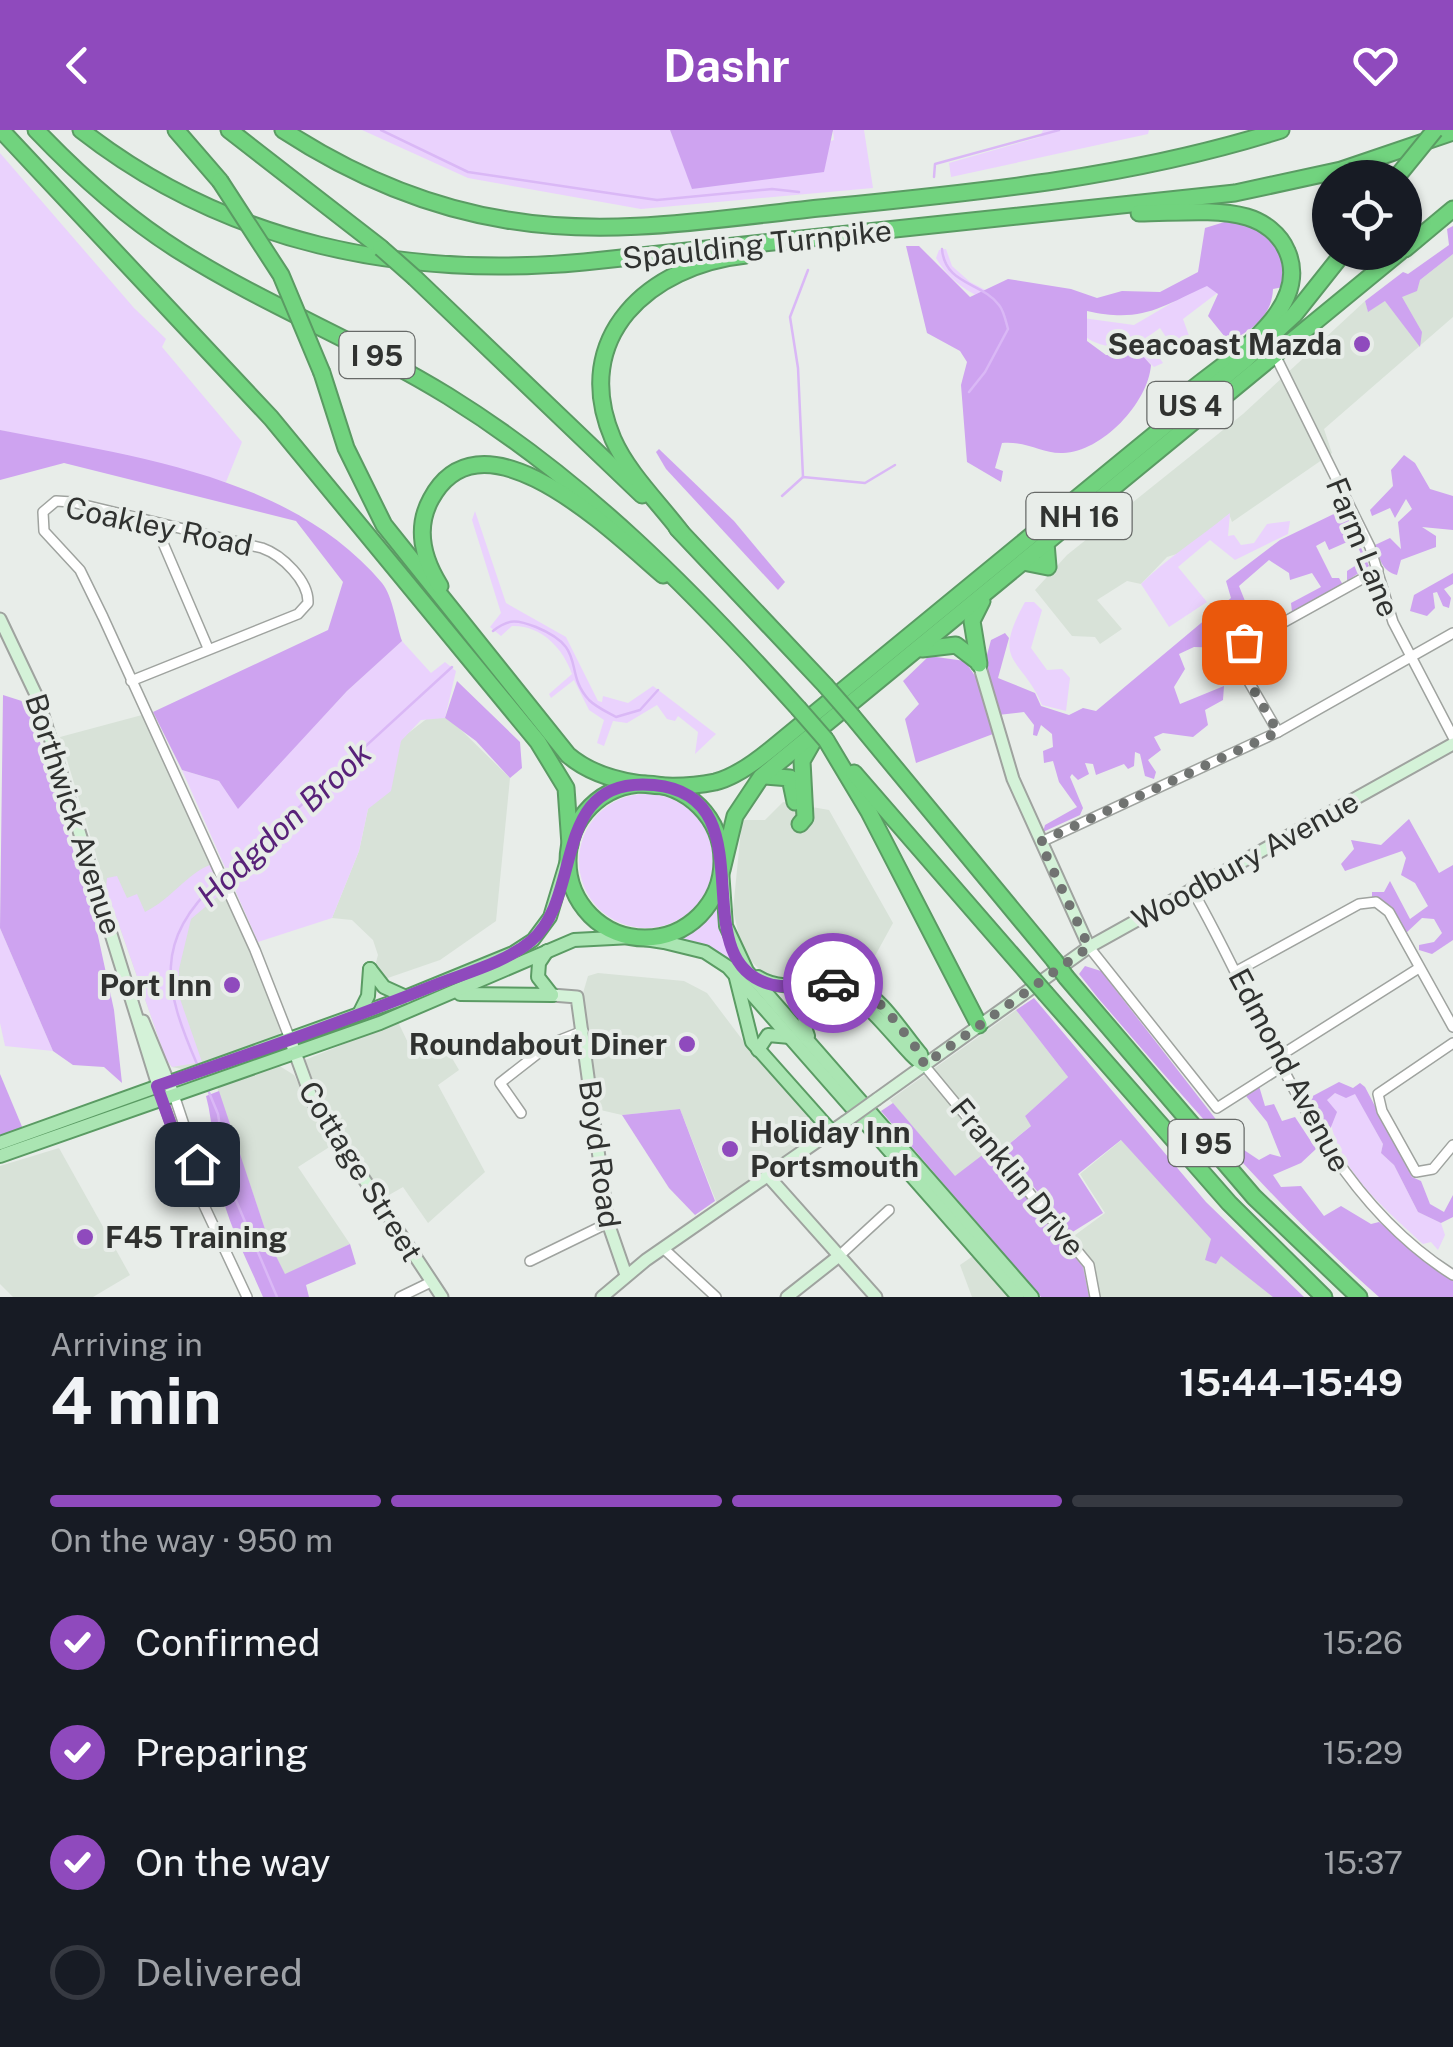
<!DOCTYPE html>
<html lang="en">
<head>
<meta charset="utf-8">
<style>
	:root { --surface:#171b24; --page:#242831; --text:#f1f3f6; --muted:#9ea1a6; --line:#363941; --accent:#8f4abd }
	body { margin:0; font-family:"Public Sans",sans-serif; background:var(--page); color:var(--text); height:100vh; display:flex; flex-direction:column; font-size:38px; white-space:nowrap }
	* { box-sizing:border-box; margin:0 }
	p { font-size:32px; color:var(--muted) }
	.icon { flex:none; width:55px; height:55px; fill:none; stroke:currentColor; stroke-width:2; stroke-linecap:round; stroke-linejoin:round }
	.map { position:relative; height:1167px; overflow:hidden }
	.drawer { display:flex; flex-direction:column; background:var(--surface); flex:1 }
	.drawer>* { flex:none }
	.buttons { position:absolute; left:1312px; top:30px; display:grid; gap:20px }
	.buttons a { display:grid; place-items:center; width:110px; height:110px; border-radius:50%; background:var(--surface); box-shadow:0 2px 8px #0004; font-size:50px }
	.pin { position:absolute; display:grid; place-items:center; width:85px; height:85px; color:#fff; margin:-42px; border-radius:20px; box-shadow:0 5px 15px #0006 }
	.courier { position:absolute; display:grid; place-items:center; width:100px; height:100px; margin:-50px; border:8px solid #8f4abd; border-radius:50%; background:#fff; color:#222; box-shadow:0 2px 12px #0007 }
	.summary em { font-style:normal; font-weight:700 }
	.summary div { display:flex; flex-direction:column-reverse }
	.summary { display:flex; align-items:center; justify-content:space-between; height:170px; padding:0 50px }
	h1 { font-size:65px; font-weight:700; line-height:75px }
	.bar { display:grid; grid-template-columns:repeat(4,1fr); gap:15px 10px; align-content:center; height:120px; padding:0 50px }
	.bar i { height:12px; border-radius:8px; background:var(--line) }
	.bar .current { background:var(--accent) }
	.bar p { grid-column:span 4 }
	ol { padding:0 50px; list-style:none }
	li { display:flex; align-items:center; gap:30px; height:110px }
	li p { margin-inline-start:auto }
	li .icon { padding:10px; border-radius:50%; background:var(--accent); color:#fff; stroke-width:4 }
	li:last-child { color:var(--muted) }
	li i { width:55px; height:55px; border:5px solid var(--line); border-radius:50% }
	header { display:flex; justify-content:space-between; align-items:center; height:130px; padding:0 50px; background:var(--accent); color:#fff; font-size:45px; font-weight:700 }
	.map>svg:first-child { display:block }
	.built { fill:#d8e2d8 }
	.green { fill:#ead2fd }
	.forest { fill:#cea3f0 }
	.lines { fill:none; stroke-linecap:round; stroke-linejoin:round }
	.stream { stroke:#dab8f6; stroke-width:2.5 }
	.street-casing { stroke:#9fa39f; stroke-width:12 }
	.secondary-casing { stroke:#9fa39f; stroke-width:15 }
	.primary-casing { stroke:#5a9b63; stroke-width:16 }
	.highway-casing { stroke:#5a9b63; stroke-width:19 }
	.street { stroke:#fff; stroke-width:9 }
	.secondary { stroke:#d4f2d8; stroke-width:11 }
	.primary { stroke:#aae5b2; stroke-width:12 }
	.highway { stroke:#71d37e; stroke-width:15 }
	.secondary-bridge-casing { stroke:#9fa39f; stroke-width:15; stroke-linecap:butt }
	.highway-bridge-casing { stroke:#5a9b63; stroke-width:19; stroke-linecap:butt }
	.secondary-bridge { stroke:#d4f2d8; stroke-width:11 }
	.highway-bridge { stroke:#71d37e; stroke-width:15 }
	.done { stroke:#707371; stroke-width:10; stroke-dasharray:0 18 }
	.route { stroke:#8f4abd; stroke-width:12 }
	.poi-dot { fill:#8f4abd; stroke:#e8ede9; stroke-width:4 }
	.labels { text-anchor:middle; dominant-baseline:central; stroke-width:8; stroke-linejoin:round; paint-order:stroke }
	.shield { fill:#e8ede9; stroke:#676a68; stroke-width:2.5 }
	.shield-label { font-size:28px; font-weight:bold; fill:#303230 }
	.street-label { font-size:30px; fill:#303230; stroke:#e8ede9 }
	.poi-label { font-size:30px; font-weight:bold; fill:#303230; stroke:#e8ede9; text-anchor:end }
	.water-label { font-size:32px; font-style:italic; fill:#582179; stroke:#e8ede9 }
</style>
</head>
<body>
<header><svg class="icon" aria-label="back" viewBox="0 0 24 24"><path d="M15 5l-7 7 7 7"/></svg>Dashr<svg class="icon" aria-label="heart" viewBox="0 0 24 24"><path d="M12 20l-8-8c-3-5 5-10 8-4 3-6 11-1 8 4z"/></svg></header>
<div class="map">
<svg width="1453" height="1167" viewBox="0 0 1453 1167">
	<rect width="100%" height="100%" fill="#e8ede9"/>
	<g class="built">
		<path d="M1453 124V187L1324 299 1332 323 1232 392 1229 384 1183 422 1167 427 1141 454 1127 451 1097 470 1122 499 1100 514 1095 507 1072 506 1035 460 1067 425 1243 284 1365 171 1368 181 1420 150Z"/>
		<path d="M142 585 261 845 281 901 277 908 182 939 172 937 166 929 106 758 60 607Z"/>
		<path d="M429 587 445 588 457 596 510 648 496 791 440 830 382 850 375 836 378 825 373 810 352 790 332 788 359 721 368 679 402 608Z"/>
		<path d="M783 672 829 680 893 793 864 846 772 852 743 823 733 780 742 690H765Z"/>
		<path d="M598 843 684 851 707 863 760 933 818 996V1004L718 1076 680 979 622 985 596 979 583 863 588 846Z"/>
		<path d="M1016 880 1068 947 1025 986 1032 995 994 1026 955 1047 890 970Z"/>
		<path d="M398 892 412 921 439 906 459 940 438 955 485 1042 428 1093 403 1057 382 1069 322 974 305 930Z"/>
		<path d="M278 935 294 945 331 1016 298 1037 350 1114 285 1145 270 1114 217 957Z"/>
		<path d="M1124 1008 1287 1167H1059L1033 1136 1105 1083 1080 1044Z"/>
		<path d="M59 1018 130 1145 93 1167H13L0 1154V1036Z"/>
		<path d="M973 1126 1008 1167H972L960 1135Z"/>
	</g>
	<g class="green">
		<path d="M362 0H670L693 59 834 10 833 0H864L873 58 641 79 468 48Z"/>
		<path d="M1043 0H1149L1148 4 951 47 949 33 1040 7Z"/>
		<path d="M0 23 134 178 166 209 162 217 242 312 226 352 0 300Z"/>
		<path d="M946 119 952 136 970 152 1024 180 1134 195 1211 150 1262 129 1183 189 1192 214 1176 222 1160 198 1146 208 1163 233 1154 237C1124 206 1124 225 1092 211 1083 206 1077 196 1067 193 1019 178 964 176 936 128L939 120Z"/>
		<path d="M475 381 506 473 566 507 598 571 602 572 603 566 628 573 653 556 716 604 695 624 698 602 678 586 675 591 667 589 657 575 627 593 613 591 604 616 597 613 604 590 589 580 574 550 551 568 549 564 572 544C563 518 541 495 512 496L501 506 490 497 501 483 472 390Z"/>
		<path d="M1230 383 1228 406 1234 405 1241 415 1254 413 1267 394 1290 391 1288 404 1235 430 1210 410 1178 437 1207 472 1169 497 1141 454C1168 427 1200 408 1230 383Z"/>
		<path d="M1025 472H1034L1042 480 1031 518 1047 540 1062 539 1070 548 1066 581 1042 575C1022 526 990 535 1025 472Z"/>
		<path d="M402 511 431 543 445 532 456 541 445 588 421 590 401 611 391 661 368 679 359 721 332 788 258 812 182 640 219 651 238 678 347 561Z"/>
		<circle cx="646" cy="731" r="67"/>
		<path d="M210 735 223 762 191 789 179 839V866L202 932 172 937 166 929 106 758 107 748 117 746 127 768 137 764 145 782C170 770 188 743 210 735Z"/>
		<path d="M718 777 721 804 731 829 728 832 681 809Z"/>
		<path d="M0 798 53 921 5 916 0 893Z"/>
		<path d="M1335 963H1355L1383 1014 1381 1023 1394 1035 1418 1082 1441 1093 1445 1105 1438 1120 1431 1112 1423 1114C1377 1071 1332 1036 1327 970Z"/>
	</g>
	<g class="forest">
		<path d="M670 0H833L824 42 692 59Z"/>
		<path d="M1231 90C1267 98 1287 118 1283 157L1273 159C1272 186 1252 200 1229 212L1208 186 1218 164 1207 156C1159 178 1141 193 1087 181V211L1106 225 1141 224 1151 235C1148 273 1102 322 1063 323 1042 324 1029 311 1002 313L995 338 1003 341 1001 352 967 332 961 255 967 232 960 221 927 203 906 116H919L970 167 1008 149 1071 159 1097 168 1122 161 1160 162 1198 142 1205 98Z"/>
		<path d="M1453 96V124L1420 150 1417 161 1402 167 1422 202 1420 217 1385 171 1368 182 1365 171 1403 142 1408 144 1449 115 1447 99Z"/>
		<path d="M0 300C131 326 291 345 382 453 393 467 396 494 402 511L347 561 238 679 219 651 182 640 153 582 328 500 343 452 296 391 64 333 0 350Z"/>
		<path d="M659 319 734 391 785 452 778 460 666 339 656 322Z"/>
		<path d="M1404 325 1415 333 1430 359 1453 366V400L1422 397 1436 406V417L1401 430 1397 445C1382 441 1380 430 1375 415L1390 408 1401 419 1398 392 1412 379 1406 369 1395 388 1390 378 1372 386 1370 380 1393 356 1391 340Z"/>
		<path d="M1344 379 1369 436 1347 451V441L1364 430 1354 409 1329 420 1325 411 1316 416 1332 448H1339L1343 455 1292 482 1291 473 1321 457 1312 443 1290 450 1289 443 1269 430 1239 456 1245 471 1237 499 1241 508 1231 518 1194 517 1179 524 1185 539 1174 557 1180 574 1224 556 1223 570 1205 580 1208 595 1193 607 1163 603 1154 607 1161 620 1148 630 1156 642 1154 649 1145 646 1140 624 1135 622 1134 636 1128 639 1124 634 1096 645 1093 634 1085 633 1089 644 1078 650 1072 644 1070 647 1083 678 1080 685 1043 702 1045 695 1077 677 1059 652 1053 631 1044 633 1043 621 1053 617 1052 604 1041 595 1037 606 1033 605 1034 595 1024 582 998 585 985 532 991 510 1005 503 1009 508 998 548 1035 563 1041 576 1069 585 1083 578 1096 581 1231 468 1226 451 1280 410Z"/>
		<path d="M1453 443V454L1444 459 1451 468 1449 478 1443 476 1437 462 1433 463 1435 478 1427 486 1410 481 1414 465Z"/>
		<path d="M929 526 965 531 981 555 993 604 916 633 905 589 919 574 903 551Z"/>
		<path d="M457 551 520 612 522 638 510 648 476 611 445 588Z"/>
		<path d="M3 565 28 573 95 792 114 880 122 953 104 937 73 935 53 921 0 798Z"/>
		<path d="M1409 689 1439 743 1453 735V810L1432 824 1419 820V815L1434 812 1442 803 1434 789 1422 788 1405 804 1392 777 1372 767V762H1384L1390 751 1410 789 1428 776 1415 753 1401 745 1406 728 1402 721 1345 741 1341 734 1354 719 1351 710 1381 715Z"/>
		<path d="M1085 836 1101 841 1235 1014 1259 1030 1270 1024 1281 1027 1267 992 1246 966 1259 956 1265 976 1274 974 1282 991 1295 987 1316 1019 1301 1033 1273 1045 1281 1057 1301 1056 1324 1086 1341 1076 1371 1094 1379 1092 1453 1151V1167H1379C1275 1076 1188 972 1098 868L1079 844Z"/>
		<path d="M1034 868 1206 1072 1304 1167H1273L1221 1126 1216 1134 1205 1130 1211 1109 1121 1010 1078 1044 1103 1083 1071 1103 1003 1019 1031 996 1025 986 1068 947 1016 880Z"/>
		<path d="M0 944 23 999 0 1007Z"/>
		<path d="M1339 952 1353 958 1360 953 1365 957 1412 1047 1421 1051 1430 1074 1444 1082 1453 1065V1087L1441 1093 1418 1082 1394 1035 1381 1023 1383 1014 1355 964 1346 968 1335 963 1327 970 1337 982 1329 1002 1340 1020H1334L1309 968Z"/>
		<path d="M219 961 270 1114 285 1144 350 1114 356 1134 306 1155 309 1167H263C248 1132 229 1096 220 1058 213 1028 214 996 206 966Z"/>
		<path d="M893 973 955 1046 989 1020 1083 1137 1089 1167H1041L881 981Z"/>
		<path d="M680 979 715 1071 695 1085 669 1058 622 985Z"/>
	</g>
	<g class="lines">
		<g class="stream">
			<path d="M381 0 468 42 622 65 657 70 772 59 799 62"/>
			<path d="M934 47 935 34 1059 0"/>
			<path d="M942 119C945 155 982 152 999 175 1004 181 1006 192 1008 199L985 242 969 262"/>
			<path d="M803 347 798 238 790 187 808 140"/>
			<path d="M782 366 803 347 865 353 895 335"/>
			<path d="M493 501C509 488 518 490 536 497 589 519 562 540 589 570 596 577 607 582 616 587L640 580 658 560"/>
			<path d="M225 745 452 537"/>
			<path d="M197 934C164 858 153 811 219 750"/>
			<path d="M208 960 218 984 229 1054 277 1167"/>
		</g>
		<g class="street-casing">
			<g id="street">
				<path d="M1275 225 1370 417 1393 492 1453 607"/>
				<path d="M154 392 208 518"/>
				<path d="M131 551 298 484 308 473C309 451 282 425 262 418L72 372 56 371 43 382 44 401 80 440 103 487 255 820 290 909"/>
				<path d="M1278 602 1238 533 1239 517 1378 440"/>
				<path d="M1041 712 1278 602 1453 503"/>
				<path d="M1191 758C1270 894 1314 1057 1453 1145"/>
				<path d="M1089 817 1217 978 1283 936"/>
				<path d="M1237 841 1359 774 1376 772 1389 782 1453 897"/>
				<path d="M1453 913 1378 964 1382 981 1416 1042 1433 1039 1453 1015"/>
				<path d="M1278 927 1419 838"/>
				<path d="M924 935 1089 1135 1095 1167"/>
				<path d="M174 965 197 1034 196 1049"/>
				<path d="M162 969 186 1037 247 1167"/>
				<path d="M521 983 500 953 550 914 583 901"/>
				<path d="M663 1118 716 1167"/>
				<path d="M839 1126 889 1080"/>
				<path d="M530 1131 608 1093"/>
				<path d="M400 1167 431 1152"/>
			</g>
		</g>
		<g class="secondary-casing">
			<g id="secondary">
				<path d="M0 489 38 569 161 965"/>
				<path d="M979 534 1013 649 1089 817"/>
				<path d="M552 865 577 867 608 1093 626 1145"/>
				<path d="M143 891 172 961"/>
				<path d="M290 909 313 972 442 1167"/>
				<path d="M877 969 1089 817 1453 614"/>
				<path d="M769 1047 876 1167"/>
				<path d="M602 1167 646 1130 845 992"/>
				<path d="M787 1167 839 1126"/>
			</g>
		</g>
		<g class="primary-casing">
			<g id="primary">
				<path d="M722 740 726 796 747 841 1032 1167"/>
				<path d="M547 821 539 833 538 847 552 865"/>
				<path d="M370 839 384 857 406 867"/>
				<path d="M758 847C790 867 824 843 856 856 882 867 903 903 921 924L924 935"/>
				<path d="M736 848 752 912 832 1002"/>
				<path d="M460 864 552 865"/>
				<path d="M359 884 368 866 370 839"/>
				<path d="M808 906C804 896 802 886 808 875 841 818 899 923 924 935"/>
				<path d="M758 920 768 905 790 907"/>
				<path d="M0 1013 398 870 513 823 533 810 550 787 569 724"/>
				<path d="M0 1026 380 893 574 810 632 807 664 812 705 822 728 837 1018 1167"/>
			</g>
		</g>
		<g class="highway-casing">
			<g id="highway">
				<path d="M1 0 271 288 538 612 566 658 570 715"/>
				<path d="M36 0C79 45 128 89 181 122 267 176 362 213 448 266 585 351 692 460 798 578"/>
				<path d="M81 0C227 114 403 149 584 132L1235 63 1341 40 1453 2"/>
				<path d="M176 0 220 51"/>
				<path d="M229 0 381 118"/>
				<path d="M283 0C352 45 426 77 507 90 607 107 710 90 810 79 970 63 1127 49 1281 0"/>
				<path d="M1139 83C1174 83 1214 78 1247 87 1264 92 1280 104 1287 121 1313 180 1226 231 1189 262"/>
				<path d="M1405 119 1453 79"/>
				<path d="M415 148 642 365"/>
				<path d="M322 243 346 318 384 395 568 625C604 656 670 661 715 652 735 647 754 633 770 620L1244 231 1294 185 1344 122"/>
				<path d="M677 398 825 555"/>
				<path d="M681 402C659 373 628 343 613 309 569 207 650 135 746 125"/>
				<path d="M1023 432 1048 437 1046 413"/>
				<path d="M440 456C423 429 415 398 431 369 483 272 618 407 663 445"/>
				<path d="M922 519 956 515 977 531"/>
				<path d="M979 534 972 491 982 471"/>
				<path d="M853 587 1054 830"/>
				<path d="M826 610 869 682 979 895"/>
				<path d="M854 643 1032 848"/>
				<path d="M765 646 790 648 795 672"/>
				<circle cx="645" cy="731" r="77"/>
				<path d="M800 694 805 688 802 631 815 608"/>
				<path d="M722 740 735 686 761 647 1400 122"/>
				<path d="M1066 847 1254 1067 1359 1167"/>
				<path d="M1046 864 1229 1073 1324 1167"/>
			</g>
		</g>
		<use href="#street" class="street"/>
		<use href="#secondary" class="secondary"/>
		<use href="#primary" class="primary"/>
		<use href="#highway" class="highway"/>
		<g class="secondary-bridge-casing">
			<path id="secondary-bridge" d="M845 992 877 969"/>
		</g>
		<g class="highway-bridge-casing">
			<g id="highway-bridge">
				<path d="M1396 48 1435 0"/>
				<path d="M220 51 281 145 322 243"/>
				<path d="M381 118 415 148"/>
				<path d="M825 555 853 587"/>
				<path d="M798 578 826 610"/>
				<path d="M1054 830 1066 847"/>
				<path d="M1032 848 1046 864"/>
			</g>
		</g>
		<use href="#secondary-bridge" class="secondary-bridge"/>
		<use href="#highway-bridge" class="highway-bridge"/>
	</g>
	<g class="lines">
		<path class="done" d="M833 853C872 850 898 897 921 924L924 935 1089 817 1040 712 1278 602 1238 533 1237 522 1244 512"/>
		<path class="route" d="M197 1034 196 1052 186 1037 157 956C250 924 343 892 435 855 465 843 505 833 531 811 585 766 549 645 654 655 772 666 678 833 773 855 793 859 813 854 833 853"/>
	</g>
	<g class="poi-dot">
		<circle cx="1362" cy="214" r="10"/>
		<circle cx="232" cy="855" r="10"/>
		<circle cx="687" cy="914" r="10"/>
		<circle cx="730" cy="1019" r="10"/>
		<circle cx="85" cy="1107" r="10"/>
	</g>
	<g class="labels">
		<g class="shield">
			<rect x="339.5" y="202" width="75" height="46" rx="8"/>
			<rect x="1147.5" y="252" width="85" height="46" rx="8"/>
			<rect x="1026.5" y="363" width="105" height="46" rx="8"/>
			<rect x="1168.5" y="990" width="75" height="46" rx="8"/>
		</g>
		<g class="shield-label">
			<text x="377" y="225">I 95</text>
			<text x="1190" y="275">US 4</text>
			<text x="1079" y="386">NH 16</text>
			<text x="1206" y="1013">I 95</text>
		</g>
		<g class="street-label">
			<text transform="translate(757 114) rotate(-6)">Spaulding Turnpike</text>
			<text transform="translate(159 396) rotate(12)">Coakley Road</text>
			<text transform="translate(1363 417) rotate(68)">Farm Lane</text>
			<text transform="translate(74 684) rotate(72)">Borthwick Avenue</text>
			<text transform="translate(1245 730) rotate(-29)">Woodbury Avenue</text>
			<text transform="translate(1290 940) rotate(62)">Edmond Avenue</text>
			<text transform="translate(600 1024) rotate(82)">Boyd Road</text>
			<text transform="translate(361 1041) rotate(58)">Cottage Street</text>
			<text transform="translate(1018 1047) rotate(51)">Franklin Drive</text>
		</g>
		<g class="poi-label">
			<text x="1342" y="214">Seacoast Mazda</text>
			<text x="212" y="855">Port Inn</text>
			<text x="667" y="914">Roundabout Diner</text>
			<text x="750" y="1002" text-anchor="start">Holiday Inn<tspan x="750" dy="34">Portsmouth</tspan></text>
			<text x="105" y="1107" text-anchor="start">F45 Training</text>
		</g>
		<g class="water-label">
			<text transform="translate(284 694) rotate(-43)">Hodgdon Brook</text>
		</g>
	</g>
</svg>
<div class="buttons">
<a><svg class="icon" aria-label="locate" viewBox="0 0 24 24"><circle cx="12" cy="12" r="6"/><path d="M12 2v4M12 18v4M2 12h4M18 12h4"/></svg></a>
</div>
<div class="pin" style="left:1244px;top:512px;background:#ea580c"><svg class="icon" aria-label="bag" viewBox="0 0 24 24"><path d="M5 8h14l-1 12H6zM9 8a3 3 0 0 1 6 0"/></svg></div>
<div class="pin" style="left:197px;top:1034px;background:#1f2937"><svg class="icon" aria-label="home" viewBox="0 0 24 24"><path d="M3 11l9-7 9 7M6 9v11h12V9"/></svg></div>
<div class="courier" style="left:833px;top:853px"><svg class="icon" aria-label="car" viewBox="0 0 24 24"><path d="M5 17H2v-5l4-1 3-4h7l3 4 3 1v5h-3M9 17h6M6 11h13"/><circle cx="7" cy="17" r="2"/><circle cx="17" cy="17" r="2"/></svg></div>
</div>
<section class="drawer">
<div class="summary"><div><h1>4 min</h1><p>Arriving in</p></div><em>15:44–15:49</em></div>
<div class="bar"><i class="current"></i><i class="current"></i><i class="current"></i><i></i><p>On the way · 950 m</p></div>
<ol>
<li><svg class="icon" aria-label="check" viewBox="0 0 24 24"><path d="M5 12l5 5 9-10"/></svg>Confirmed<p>15:26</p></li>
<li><svg class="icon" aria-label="check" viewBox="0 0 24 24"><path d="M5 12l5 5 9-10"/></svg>Preparing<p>15:29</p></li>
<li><svg class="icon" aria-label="check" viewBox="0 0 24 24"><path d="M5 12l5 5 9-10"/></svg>On the way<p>15:37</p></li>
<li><i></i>Delivered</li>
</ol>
</section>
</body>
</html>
